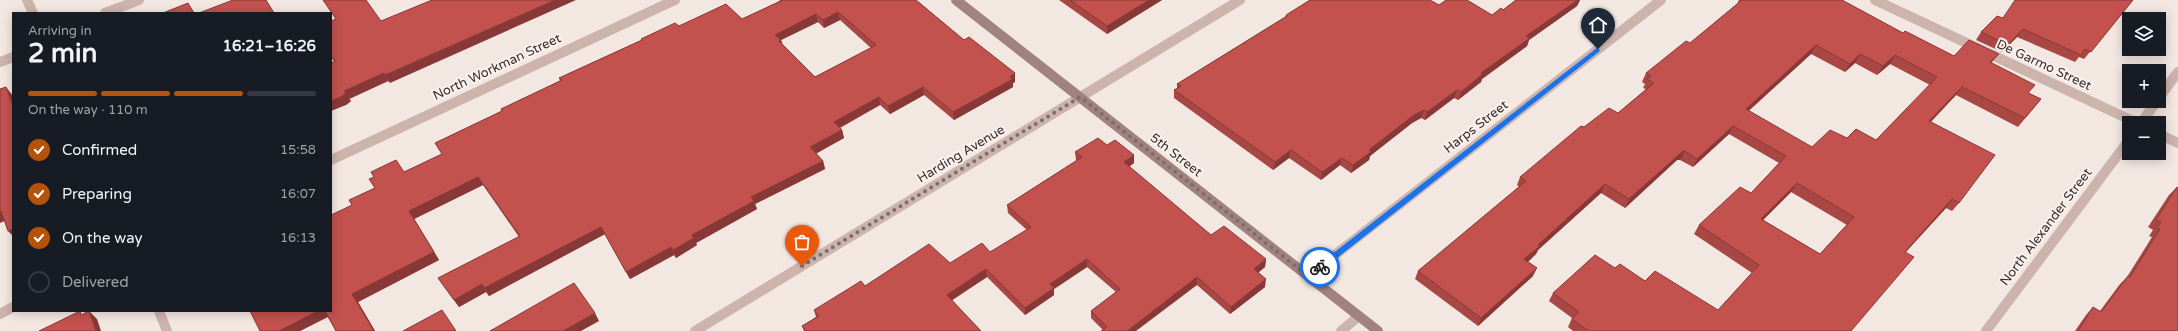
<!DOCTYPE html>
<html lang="en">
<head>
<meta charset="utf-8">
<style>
	:root { --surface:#171b24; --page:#20242c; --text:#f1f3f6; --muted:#9ea1a6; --line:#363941; --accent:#b45309 }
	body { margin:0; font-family:"Varela Round",sans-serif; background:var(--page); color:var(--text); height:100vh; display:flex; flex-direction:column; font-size:15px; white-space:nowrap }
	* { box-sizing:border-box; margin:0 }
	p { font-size:13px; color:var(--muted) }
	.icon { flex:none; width:22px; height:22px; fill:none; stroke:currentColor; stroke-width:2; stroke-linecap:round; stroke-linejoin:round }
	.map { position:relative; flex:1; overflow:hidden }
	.details { position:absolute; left:12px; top:12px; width:320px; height:300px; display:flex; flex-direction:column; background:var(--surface); border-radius:0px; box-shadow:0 2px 10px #0003 }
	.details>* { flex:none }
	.tools { position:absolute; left:2122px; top:12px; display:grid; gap:8px }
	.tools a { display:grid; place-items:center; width:44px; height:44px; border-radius:0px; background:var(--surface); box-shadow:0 2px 10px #0003; font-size:20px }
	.pin { position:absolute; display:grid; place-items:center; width:34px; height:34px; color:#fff; margin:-41px -17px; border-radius:50% 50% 50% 0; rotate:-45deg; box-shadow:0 0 4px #0007 }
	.pin .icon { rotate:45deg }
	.courier { position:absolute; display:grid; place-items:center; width:40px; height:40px; margin:-20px; border:3px solid #1a73e8; border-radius:50%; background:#fff; color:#222; box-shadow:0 1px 5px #0007 }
	.head em { font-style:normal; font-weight:800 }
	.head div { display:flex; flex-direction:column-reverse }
	.head { display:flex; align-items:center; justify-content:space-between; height:68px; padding:0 16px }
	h1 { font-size:26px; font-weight:800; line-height:30px }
	.bar { display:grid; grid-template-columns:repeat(4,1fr); gap:6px 4px; align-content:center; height:48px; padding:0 16px }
	.bar i { height:5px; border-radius:3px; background:var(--line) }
	.bar .selected { background:var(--accent) }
	.bar p { grid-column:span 4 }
	ol { padding:0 16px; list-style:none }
	li { display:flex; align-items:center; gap:12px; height:44px }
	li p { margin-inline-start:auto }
	li .icon { padding:4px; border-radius:50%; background:var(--accent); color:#fff; stroke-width:4 }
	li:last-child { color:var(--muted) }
	li i { width:22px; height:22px; border:2px solid var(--line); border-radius:50% }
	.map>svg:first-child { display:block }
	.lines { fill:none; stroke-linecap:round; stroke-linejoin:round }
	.street { stroke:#ccb4ad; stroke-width:10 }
	.secondary { stroke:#a0837e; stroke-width:10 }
	.wall { fill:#a84744; fill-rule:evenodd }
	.shaded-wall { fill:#883937 }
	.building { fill:#c3524f; stroke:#883937; fill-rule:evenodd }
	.route { fill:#1a73e8 }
	.done { stroke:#7b6e6b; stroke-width:4; stroke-dasharray:0 7.2 }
	.labels { text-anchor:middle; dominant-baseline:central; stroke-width:4; stroke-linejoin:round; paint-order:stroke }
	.street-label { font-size:13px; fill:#3a2d2b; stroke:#faf2ee }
</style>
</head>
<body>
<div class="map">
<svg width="2178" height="331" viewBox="0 0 2178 331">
	<rect width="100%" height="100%" fill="#f3e7e2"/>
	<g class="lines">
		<g class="street">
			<path d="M27 0 33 13"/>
			<path d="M1875 0 2137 123"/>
			<path d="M105 13 139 0"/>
			<path d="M0 62 13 57"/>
			<path d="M2159 98 2178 72"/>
			<path d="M2141 123 2157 101"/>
			<path d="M2159 134 2178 143"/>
			<path d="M331 160 675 0"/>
			<path d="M1308 276 1661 0"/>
			<path d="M159 311 167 331"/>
			<path d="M0 314 13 307"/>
			<path d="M695 331 1240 0"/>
			<path d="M1341 331 1359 316"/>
			<path d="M1986 331 2129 140"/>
		</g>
		<path class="secondary" d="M956 0 1378 331"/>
	</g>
	<g class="wall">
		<path d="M323 0H366L390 83 388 81 349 99 351 101 346 105 334 61 331 58V21L336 19Z"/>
		<path d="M779 0H916L964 40 1015 73V82L1013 83V87L954 120 924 95 890 114 880 105 840 128 842 130 844 138 816 153 823 161 825 169 755 204 757 209 696 243 697 245 676 258 674 255 630 279 605 234 489 296 486 292 459 307 438 278 519 237 483 185 414 219 439 260 358 302 375 331H336L328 317 300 331H260L352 205 375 188 404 172 442 154 435 143 502 111 501 109 560 81 559 78 642 40 641 39 679 26 742 19 780 1ZM840 20 871 48 815 77 783 45 781 40 818 22 824 28Z"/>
		<path d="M1059 0H1162L1107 34Z"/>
		<path d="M1516 0H1580L1577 6 1529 40 1527 46 1482 79 1481 82 1458 100 1454 98 1425 120 1421 118 1412 123 1370 156 1369 160 1351 173 1340 165 1321 180 1289 158 1273 170 1174 98V90L1177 89V84L1285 17 1286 15 1439 5 1492 15 1503 10Z"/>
		<path d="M1739 0H1842L1903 33 1954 56 1992 63 2029 93 2041 99 2018 127 1956 95 1931 122 1959 203 1952 211 1946 208 1906 252 1851 331H1573L1568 327 1572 318 1549 301 1553 293 1615 268 1718 310 1752 273 1694 234 1699 225 1751 193 1779 163 1729 134 1693 167 1680 160H1677L1625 208 1601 193 1538 250 1536 254 1528 262 1533 276 1478 326 1415 279 1418 271 1519 187 1517 185 1520 177 1584 127 1618 113 1646 89 1643 88 1645 84 1642 82 1646 73 1690 43 1737 4ZM1811 54 1845 72 1855 63 1877 75 1890 64 1930 85 1876 140 1847 138 1812 147 1748 111ZM1791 192 1847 225 1820 254 1763 220Z"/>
		<path d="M2133 0 2084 59 2079 57 2075 62 2017 37 2002 52 1976 40 1981 32 2002 18Z"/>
		<path d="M1107 145 1134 163 1129 167 1211 235 1266 259 1265 267 1258 273 1265 287 1230 314 1197 285 1103 330 1091 318V311L1116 292 1087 267 1054 289V295L1025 315 987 277 951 300 981 331H804L802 326 816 317 814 310 865 286 950 263 990 252 1027 230 1008 213 1007 205 1076 161V160L1075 152Z"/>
		<path d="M2177 187 2178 331H2075L2086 315 2093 307 2100 311 2120 284 2127 277 2152 237 2149 236 2153 230 2148 227 2169 195Z"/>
	</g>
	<g class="shaded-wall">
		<path d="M555 0H576L390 83 385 75Z"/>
		<path d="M1149 0H1162L1107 34V26Z"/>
		<path d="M1578 0H1580L1577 6 1529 40 1527 46 1482 79 1481 82 1458 100 1461 92 1481 73 1526 36Z"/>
		<path d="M838 12 840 20 824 28 823 20Z"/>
		<path d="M816 14 818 22 781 40 783 48 775 35Z"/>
		<path d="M2023 29 2017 37 2002 52 2008 45Z"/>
		<path d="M1816 45 1811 54 1741 118 1746 109Z"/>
		<path d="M1860 54 1855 63 1845 72 1850 64Z"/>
		<path d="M1999 54 1992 62 1984 71 1990 62Z"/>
		<path d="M1895 55 1890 64 1877 75 1883 66Z"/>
		<path d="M384 73 388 81 349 99 351 101 346 105 331 111V101L344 91Z"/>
		<path d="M1015 73V82L1013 83V87L954 120 953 112Z"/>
		<path d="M6 87 13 96V106Z"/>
		<path d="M923 87 924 95 890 114 888 106Z"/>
		<path d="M1962 87 1956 95 1923 129 1929 121Z"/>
		<path d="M1457 90 1454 98 1425 120 1427 112Z"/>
		<path d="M879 97 880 105 835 130 834 122Z"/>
		<path d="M1424 110 1421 118 1412 123 1370 156 1369 160 1351 173 1353 165 1369 150 1414 115Z"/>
		<path d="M1733 126 1729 134 1693 167 1697 159Z"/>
		<path d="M842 130 844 138 812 156 810 147Z"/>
		<path d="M1291 150 1289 158 1273 170 1275 162Z"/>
		<path d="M1685 151 1680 160H1677L1625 208 1629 199 1682 152Z"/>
		<path d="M1134 155V163L1123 170 1124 162Z"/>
		<path d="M1342 158 1340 165 1321 180 1322 172Z"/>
		<path d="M823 161 825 169 755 204 757 209 696 243 697 245 676 258 673 250 692 235 751 197Z"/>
		<path d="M478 177 483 185 414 219 439 260 358 302 375 331H374L352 294 409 211Z"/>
		<path d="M1797 183 1791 192 1756 227 1761 219Z"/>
		<path d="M1605 184 1601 193 1538 250 1536 254 1521 268 1524 259 1538 245Z"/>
		<path d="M1952 199 1946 208 1898 260 1905 252Z"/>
		<path d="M1 211 9 219 0 223V212Z"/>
		<path d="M601 227 605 234 489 296 484 288Z"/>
		<path d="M13 229V236L8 231Z"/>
		<path d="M671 247 674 255 630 279 626 272Z"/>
		<path d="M1087 259V267L1054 289V295L1025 315V308L1050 284Z"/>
		<path d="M1266 259 1265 267 1252 277 1254 269Z"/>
		<path d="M1537 268 1533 276 1478 326 1481 318Z"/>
		<path d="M986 269 987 277 948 303 947 295Z"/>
		<path d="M1197 277V285L1136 331H1127Z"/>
		<path d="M1266 279 1265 287 1230 314 1231 307Z"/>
		<path d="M482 284 486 292 459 307 454 300Z"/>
		<path d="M89 311 97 319 101 331H96Z"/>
		<path d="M318 311H326L329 316 300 331H279Z"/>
		<path d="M595 313 599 321 581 331H563Z"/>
	</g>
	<g class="building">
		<path d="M233 0H266L274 13H199Z"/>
		<path d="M323 0H366L381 21 432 0H555L385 75 384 73 344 91 346 93 341 97 331 101V63L335 61 331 56V21L336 19Z"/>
		<path d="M783 0H916L964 40 969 37 1015 73 1010 77 1013 79 953 112 923 87 888 106 879 97 834 122 842 130 810 147 823 161 751 197 754 201 692 235 694 238 673 250 671 247 626 272 601 227 484 288 482 284 454 300 438 278 520 236 478 177 409 211 434 252 352 294 374 331H336L325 311H331V215L352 205 349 200 375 188 369 179 374 177 371 172 396 160 404 172 442 154 435 143 502 111 501 109 562 80 559 78 642 40 641 39 675 23 679 26 726 4 742 19ZM838 12 876 45 815 77 779 41 781 40 775 35 816 14 823 20Z"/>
		<path d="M1070 0H1149L1107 26Z"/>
		<path d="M1310 0H1430L1439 5 1446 0H1467L1492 15 1501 8 1503 10 1516 0H1578L1526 36 1530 38 1481 73 1483 74 1461 92 1457 90 1427 112 1424 110 1414 115 1369 150 1371 152 1353 165 1342 158 1322 172 1291 150 1275 162 1174 90 1181 86 1177 84 1287 16 1286 15Z"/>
		<path d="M1742 0H1842L1903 33 1905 31 1954 56 1969 40 1999 54 1990 62 2035 85 2028 93 2041 99 2025 118 1962 87 1929 121 1995 155 1959 203 1952 199 1905 252 1914 257 1851 331H1589L1572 319 1579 312 1553 293 1595 255 1615 268 1620 264 1645 281 1655 271 1718 310 1759 265 1699 225 1740 187 1751 193 1786 156 1733 126 1697 159 1685 151 1682 152 1629 199 1605 184 1538 245 1540 246 1524 259 1537 268 1481 318 1418 271 1526 181 1520 177 1581 126 1584 127 1609 108 1618 113 1654 83 1647 79 1651 76 1646 73 1686 41 1690 43ZM1816 45 1850 64 1860 54 1883 66 1895 55 1937 77 1876 140 1856 129 1847 138 1830 130 1812 147 1746 109ZM1797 183 1854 217 1820 254 1761 219Z"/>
		<path d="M2015 0H2133L2091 52 2085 49 2081 55 2023 29 2008 45 1981 32 1997 16 2003 18Z"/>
		<path d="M188 3 194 13H163Z"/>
		<path d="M6 87 13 106V229L8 231 1 211 0 212V89Z"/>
		<path d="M1098 138 1107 145 1115 140 1134 155 1124 162 1211 235 1224 226 1266 259 1254 269 1266 279 1231 307 1197 277 1127 331H1101L1107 327 1091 311 1120 289 1087 259 1050 284 1054 288 1025 308 986 269 947 295 981 331H806L802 326 819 316 814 310 861 281 865 286 929 244 950 263 982 243 990 252 1031 227 1007 205 1082 157 1075 152Z"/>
		<path d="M2177 187 2178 188V331H2078L2093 307 2101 312 2128 276 2130 277 2160 229 2157 228 2161 222 2156 220Z"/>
		<path d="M574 283 595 313 563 331H490Z"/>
		<path d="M442 310 456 331H403Z"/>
		<path d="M80 311 81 315 89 311 96 331H39Z"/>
		<path d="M250 311H318L279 331H260Z"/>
	</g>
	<path class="route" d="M1598 47 1600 51 1323 269H1318V265Z"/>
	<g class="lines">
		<path class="done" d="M802 266 1080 97 1308 276 1320 267"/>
	</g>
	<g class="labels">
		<g class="street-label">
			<text transform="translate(2044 65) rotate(25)">De Garmo Street</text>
			<text transform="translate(497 67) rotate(-25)">North Workman Street</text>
			<text transform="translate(1476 127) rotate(-38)">Harps Street</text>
			<text transform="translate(961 154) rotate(-31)">Harding Avenue</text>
			<text transform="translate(1176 155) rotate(38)">5th Street</text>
			<text transform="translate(2046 227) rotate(-53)">North Alexander Street</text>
		</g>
	</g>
</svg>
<div class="tools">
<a><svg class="icon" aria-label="layers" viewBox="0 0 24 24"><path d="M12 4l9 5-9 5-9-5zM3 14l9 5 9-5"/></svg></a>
<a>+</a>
<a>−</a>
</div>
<div class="pin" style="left:802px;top:266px;background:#ea580c"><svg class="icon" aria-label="bag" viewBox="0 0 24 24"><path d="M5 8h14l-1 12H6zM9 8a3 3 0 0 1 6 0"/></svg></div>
<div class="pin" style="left:1598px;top:49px;background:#1f2937"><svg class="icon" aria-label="home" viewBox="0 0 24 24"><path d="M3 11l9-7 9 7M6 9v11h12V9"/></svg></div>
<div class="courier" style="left:1320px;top:267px"><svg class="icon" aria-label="bike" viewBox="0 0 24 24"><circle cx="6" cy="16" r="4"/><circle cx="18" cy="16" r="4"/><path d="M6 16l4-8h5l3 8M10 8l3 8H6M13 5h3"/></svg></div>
<section class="details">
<div class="head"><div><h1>2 min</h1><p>Arriving in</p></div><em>16:21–16:26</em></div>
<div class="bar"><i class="selected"></i><i class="selected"></i><i class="selected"></i><i></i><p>On the way · 110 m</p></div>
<ol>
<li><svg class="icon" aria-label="check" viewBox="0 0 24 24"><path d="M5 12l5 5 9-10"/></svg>Confirmed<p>15:58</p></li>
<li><svg class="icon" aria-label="check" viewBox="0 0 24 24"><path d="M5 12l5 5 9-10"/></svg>Preparing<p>16:07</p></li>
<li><svg class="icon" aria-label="check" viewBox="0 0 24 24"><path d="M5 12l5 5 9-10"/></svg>On the way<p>16:13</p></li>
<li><i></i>Delivered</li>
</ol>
</section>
</div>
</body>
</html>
